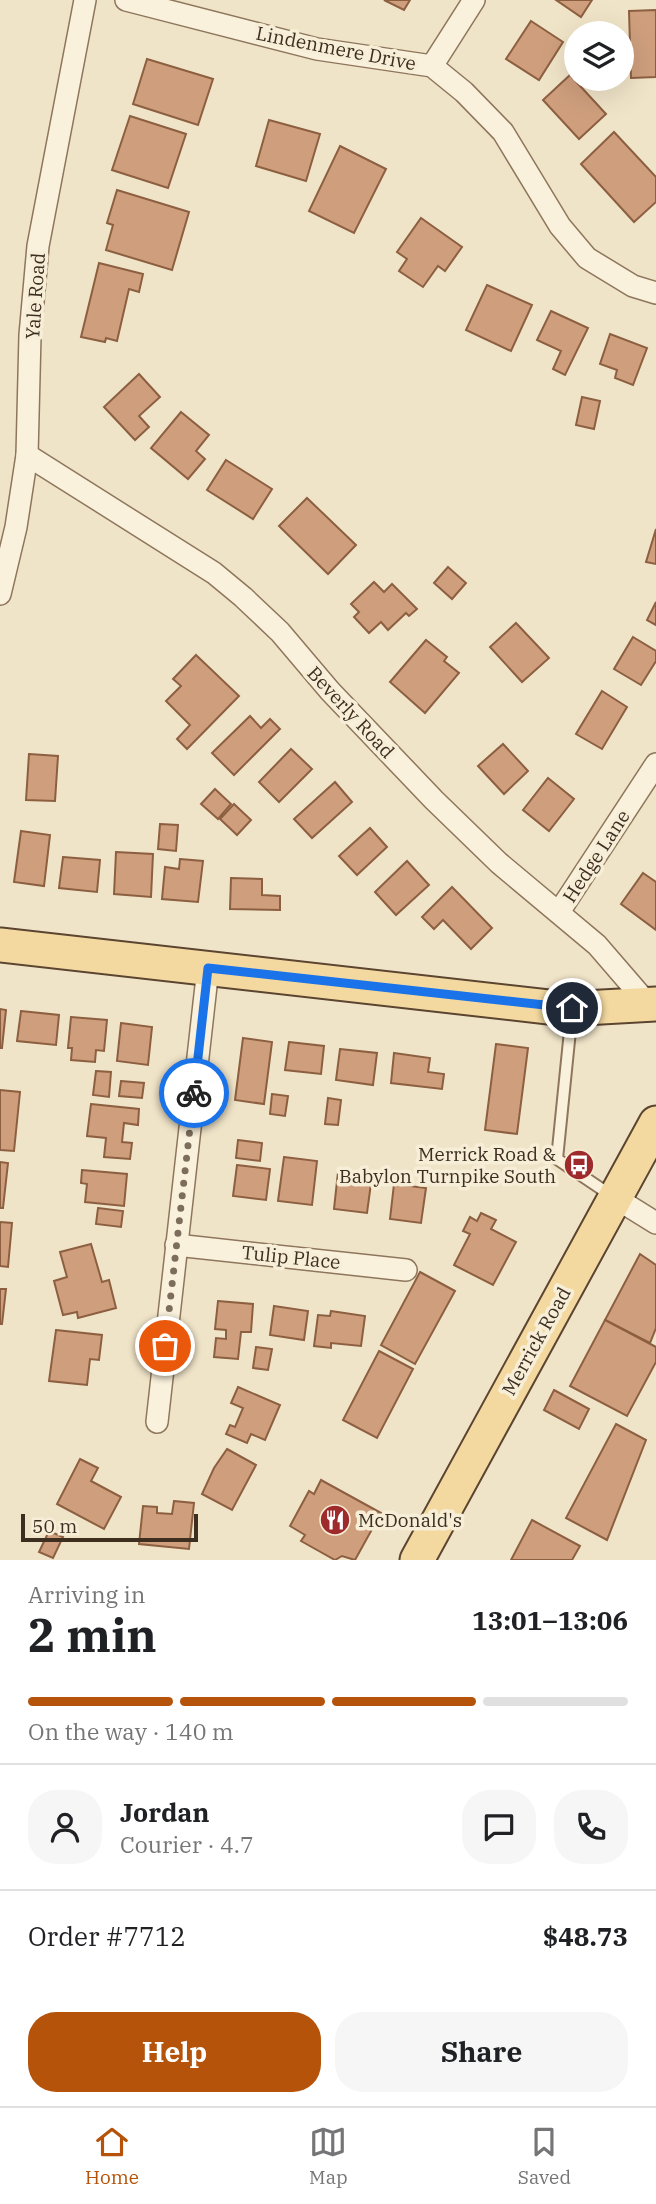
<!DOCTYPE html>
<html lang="en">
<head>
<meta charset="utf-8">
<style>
	:root { --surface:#fff; --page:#f6f6f6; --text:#202124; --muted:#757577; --line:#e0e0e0; --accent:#b45309 }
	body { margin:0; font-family:"IBM Plex Serif",serif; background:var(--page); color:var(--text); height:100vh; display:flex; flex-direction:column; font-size:26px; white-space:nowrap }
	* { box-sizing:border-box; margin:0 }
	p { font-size:23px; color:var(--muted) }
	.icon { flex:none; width:38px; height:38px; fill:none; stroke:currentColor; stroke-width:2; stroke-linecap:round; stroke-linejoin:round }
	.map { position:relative; height:1560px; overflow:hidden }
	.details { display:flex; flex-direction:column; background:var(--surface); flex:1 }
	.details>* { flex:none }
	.controls { position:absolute; left:564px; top:21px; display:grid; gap:14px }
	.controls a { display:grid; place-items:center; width:70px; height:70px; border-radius:50%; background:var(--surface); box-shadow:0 7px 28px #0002; font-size:35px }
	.scale { position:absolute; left:21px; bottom:18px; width:177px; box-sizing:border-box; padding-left:7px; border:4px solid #3d2e20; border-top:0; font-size:19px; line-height:24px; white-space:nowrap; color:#3d2e20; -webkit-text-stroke:5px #f7eed8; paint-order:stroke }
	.pin { position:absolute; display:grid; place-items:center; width:60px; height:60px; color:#fff; margin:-30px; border:4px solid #fff; border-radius:50%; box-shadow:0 2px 7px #0007 }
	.courier { position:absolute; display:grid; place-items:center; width:70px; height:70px; margin:-35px; border:5px solid #1a73e8; border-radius:50%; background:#fff; color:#222; box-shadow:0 2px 9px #0007 }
	.headline em { font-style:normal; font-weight:800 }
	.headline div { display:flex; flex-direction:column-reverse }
	.headline { display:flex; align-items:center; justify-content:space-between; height:119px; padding:0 28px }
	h1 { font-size:46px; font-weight:800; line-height:52px }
	.bar { display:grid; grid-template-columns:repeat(4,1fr); gap:10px 7px; align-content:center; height:84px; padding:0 28px }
	.bar i { height:9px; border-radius:5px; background:var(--line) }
	.bar .active { background:var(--accent) }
	.bar p { grid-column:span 4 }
	.line { display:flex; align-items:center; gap:18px; padding:0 28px; border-top:2px solid var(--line) }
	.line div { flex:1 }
	.round { display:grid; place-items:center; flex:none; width:74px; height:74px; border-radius:28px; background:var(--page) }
	.action { display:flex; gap:14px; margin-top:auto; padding:14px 28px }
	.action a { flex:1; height:80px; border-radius:28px; background:var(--accent); color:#fff; font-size:28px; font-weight:800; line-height:80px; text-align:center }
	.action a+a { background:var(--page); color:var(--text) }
	.menu { display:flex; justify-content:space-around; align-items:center; height:98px; border-top:2px solid var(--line); background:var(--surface); font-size:19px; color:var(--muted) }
	.menu a { display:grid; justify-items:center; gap:4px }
	.menu .active { color:var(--accent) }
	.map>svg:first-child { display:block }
	.building { fill:#cf9f7d; stroke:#8d5f41; stroke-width:2 }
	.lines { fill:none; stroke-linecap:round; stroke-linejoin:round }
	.lane-casing { stroke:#8d765c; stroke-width:14 }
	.street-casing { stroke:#8d765c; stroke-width:24 }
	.primary-casing { stroke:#5b4430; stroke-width:37 }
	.lane { stroke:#faf1dc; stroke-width:10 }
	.street { stroke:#faf1dc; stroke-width:21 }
	.primary { stroke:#f3d9a0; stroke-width:33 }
	.done { stroke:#7c6e5b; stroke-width:7; stroke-dasharray:0 12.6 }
	.route { stroke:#1a73e8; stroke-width:9 }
	.labels { text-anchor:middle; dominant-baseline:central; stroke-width:7; stroke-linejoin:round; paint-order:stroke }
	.street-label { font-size:19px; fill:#3d2e20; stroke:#f7eed8 }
	.poi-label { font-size:19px; fill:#3d2e20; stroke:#f7eed8; text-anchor:end }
</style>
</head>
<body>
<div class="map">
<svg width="656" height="1560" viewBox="0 0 656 1560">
	<rect width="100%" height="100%" fill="#f0e4c8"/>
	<g class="building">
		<path d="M384 0H410L404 10Z"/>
		<path d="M556 0H592L581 17Z"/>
		<path d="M656 10V77L631 78 629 11Z"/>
		<path d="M531 21 563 42 539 80 506 59Z"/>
		<path d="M147 59 213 79 198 125 133 104Z"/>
		<path d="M570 75 606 114 579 139 543 100Z"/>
		<path d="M130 116 186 134 168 188 112 170Z"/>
		<path d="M269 120 320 134 306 181 256 166Z"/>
		<path d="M614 132 656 177V202L634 222 581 164Z"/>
		<path d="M340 146 386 169 354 233 309 211Z"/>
		<path d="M117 190 189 212 172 270 106 250 113 225 107 223Z"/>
		<path d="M421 218 462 247 445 271 438 266 423 287 399 271 407 259 397 252Z"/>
		<path d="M99 263 143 274 139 292 129 289 117 341 106 338 105 342 81 337Z"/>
		<path d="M487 285 532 305 511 351 466 330Z"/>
		<path d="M551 311 588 328 565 375 553 369 561 351 537 340Z"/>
		<path d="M610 334 647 348 633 385 615 378 617 370 600 364Z"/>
		<path d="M139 374 160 397 139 416 149 427 135 440 104 407Z"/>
		<path d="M582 397 600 401 594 429 576 425Z"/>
		<path d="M181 412 209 435 196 451 205 459 188 479 151 448Z"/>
		<path d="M226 460 272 489 253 519 207 490Z"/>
		<path d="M307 498 356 545 328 574 279 526Z"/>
		<path d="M656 529V564L646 562Z"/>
		<path d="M448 567 466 583 452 599 434 583Z"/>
		<path d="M374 582 384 592 392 584 417 609 409 616 406 613 388 630 381 622 369 633 354 617 359 612 351 604Z"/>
		<path d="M656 602V625L647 620Z"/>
		<path d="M516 623 549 658 522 682 490 647Z"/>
		<path d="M633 637 656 651V661L641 685 614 669Z"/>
		<path d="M426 640 447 657 444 661 459 673 425 713 390 682Z"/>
		<path d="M196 655 239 696 187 749 177 739 190 725 166 701 181 686 173 679Z"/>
		<path d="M602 691 627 707 602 749 576 734Z"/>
		<path d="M250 716 261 728 270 719 280 729 234 775 212 753Z"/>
		<path d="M503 744 528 771 504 794 478 766Z"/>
		<path d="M291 749 312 769 279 802 259 782Z"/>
		<path d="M29 754 58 756 55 801 26 800Z"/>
		<path d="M548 778 574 799 549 831 523 810Z"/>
		<path d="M335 782 352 802 312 838 294 819Z"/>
		<path d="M215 789 231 804 218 819 201 804Z"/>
		<path d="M234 804 251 820 237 835 220 819Z"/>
		<path d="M160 824 178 825 176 851 158 849Z"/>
		<path d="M370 828 387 847 357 875 339 856Z"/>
		<path d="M21 831 50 835 44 886 14 882Z"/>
		<path d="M116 852 153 854 151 897 114 894Z"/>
		<path d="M63 857 100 860 97 892 59 888Z"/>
		<path d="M180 859 203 861 198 902 162 899 165 867 179 869Z"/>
		<path d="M407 861 429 885 396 915 375 892Z"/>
		<path d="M643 873 656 882V930L621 904Z"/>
		<path d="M231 878 262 879V895L280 896V910L230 909Z"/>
		<path d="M452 887 492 928 471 949 443 920 434 929 422 917Z"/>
		<path d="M0 1009 6 1010 2 1048H0Z"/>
		<path d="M21 1011 59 1015 56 1045 17 1041Z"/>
		<path d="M71 1017 107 1020 104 1051 96 1050 95 1062 71 1060 72 1048H68Z"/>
		<path d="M121 1023 152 1027 148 1065 117 1061Z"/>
		<path d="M243 1038 272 1042 264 1104 235 1100Z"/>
		<path d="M289 1042 324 1046 321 1074 285 1070Z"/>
		<path d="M496 1044 528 1048 517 1134 485 1130Z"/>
		<path d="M340 1049 377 1053 373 1085 336 1080Z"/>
		<path d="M394 1053 430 1058 428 1072 444 1074 442 1089 391 1083Z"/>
		<path d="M96 1071 111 1072 109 1097 93 1095Z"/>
		<path d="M121 1081 144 1083 142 1098 119 1096Z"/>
		<path d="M0 1090 20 1092 14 1151 0 1150Z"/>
		<path d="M272 1094 288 1096 285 1116 270 1114Z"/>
		<path d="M328 1098 341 1100 338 1125 325 1124Z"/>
		<path d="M91 1104 139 1109 138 1125 124 1123 122 1142 132 1143 130 1159 104 1157 106 1138 87 1136Z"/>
		<path d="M238 1140 262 1143 260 1161 236 1158Z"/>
		<path d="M284 1157 317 1161 312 1205 278 1201Z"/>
		<path d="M0 1162 8 1163 3 1208H0Z"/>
		<path d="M237 1165 270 1169 266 1200 233 1196Z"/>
		<path d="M82 1170 127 1174 124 1206 85 1202 87 1184 81 1183Z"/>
		<path d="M338 1172 372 1176 367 1213 334 1209Z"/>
		<path d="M394 1184 426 1188 421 1223 390 1219Z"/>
		<path d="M98 1208 123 1211 121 1227 96 1224Z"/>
		<path d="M481 1213 496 1220 491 1229 516 1242 493 1285 454 1265 470 1234 463 1231 470 1217 477 1221Z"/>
		<path d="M0 1222 12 1223 8 1267 0 1266Z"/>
		<path d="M91 1244 102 1282 109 1280 116 1308 78 1318 77 1312 63 1315 54 1281 67 1277 60 1252Z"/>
		<path d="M640 1254 656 1265V1328L650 1343 605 1320Z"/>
		<path d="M420 1272 455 1291 415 1364 381 1345Z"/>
		<path d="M0 1289H6L2 1324H0Z"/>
		<path d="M218 1301 253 1304 251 1332H241L238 1359 214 1357 216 1338 226 1339V1330L215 1329Z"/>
		<path d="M274 1306 308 1311 304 1340 270 1335Z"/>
		<path d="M331 1311 365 1316 361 1346 331 1343V1348L314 1346 318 1315 330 1316Z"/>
		<path d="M605 1320 656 1347V1362L627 1416 570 1386Z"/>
		<path d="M56 1330 102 1335 99 1360 90 1359 87 1385 49 1381Z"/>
		<path d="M256 1347 272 1349 268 1370 253 1368Z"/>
		<path d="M379 1351 413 1369 377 1438 343 1420Z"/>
		<path d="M238 1387 280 1405 265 1440 251 1434 247 1443 226 1434 230 1425 235 1427 243 1408 231 1403Z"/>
		<path d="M554 1390 589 1409 579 1429 544 1410Z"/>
		<path d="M616 1424 646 1440 607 1540 566 1518Z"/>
		<path d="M227 1449 256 1465 232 1510 202 1494 214 1468Z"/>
		<path d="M80 1459 98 1468 91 1481 121 1497 104 1529 57 1504Z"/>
		<path d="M321 1480 381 1513 355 1560 342 1556 335 1560 301 1541 305 1535 290 1526 309 1491 314 1494Z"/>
		<path d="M174 1501 194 1503 189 1549 139 1544 143 1506 157 1507V1513L172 1514Z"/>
		<path d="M532 1520 580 1546 572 1560H511Z"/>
		<path d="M49 1531 63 1537 53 1558 39 1552Z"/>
	</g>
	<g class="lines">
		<g class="lane-casing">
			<path id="lane" d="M572 1011 557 1159 612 1196"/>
		</g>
		<g class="street-casing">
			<g id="street">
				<path d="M126 0 317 49 432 66 464 92 503 132 560 226 587 258 633 286 656 293"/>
				<path d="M432 66 474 0"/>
				<path d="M27 455 214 573 243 597 280 632 330 691 434 800 499 863 597 945 647 1003"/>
				<path d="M0 594 16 527 27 455 30 335 38 246 85 0"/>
				<path d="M559 912 656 764"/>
				<path d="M614 1197 656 1223"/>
				<path d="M176 1245 406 1270"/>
				<path d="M157 1422 208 968"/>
			</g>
		</g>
		<g class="primary-casing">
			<g id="primary">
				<path d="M0 945 566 1009 656 1004"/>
				<path d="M417 1560 656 1123"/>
			</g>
		</g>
		<use href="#lane" class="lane"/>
		<use href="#street" class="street"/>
		<use href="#primary" class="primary"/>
	</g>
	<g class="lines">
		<path class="done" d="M165 1346 194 1093"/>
		<path class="route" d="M194 1093 208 968 572 1008"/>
	</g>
	<defs>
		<g id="bus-disc" transform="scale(1.575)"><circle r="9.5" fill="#9e2a2b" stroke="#f7eed8"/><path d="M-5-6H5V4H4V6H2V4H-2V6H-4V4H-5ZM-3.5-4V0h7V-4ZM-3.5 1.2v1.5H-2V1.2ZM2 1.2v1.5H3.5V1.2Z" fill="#fff"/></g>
		<g id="restaurant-disc" transform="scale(1.575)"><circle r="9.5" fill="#9e2a2b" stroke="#f7eed8"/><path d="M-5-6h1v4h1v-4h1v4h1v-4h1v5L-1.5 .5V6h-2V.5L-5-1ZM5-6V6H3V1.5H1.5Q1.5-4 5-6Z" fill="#fff"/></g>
	</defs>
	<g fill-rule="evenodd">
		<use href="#bus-disc" x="579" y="1165"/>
		<use href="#restaurant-disc" x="335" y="1520"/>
	</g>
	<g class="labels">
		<g class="street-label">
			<text transform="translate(336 48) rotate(11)">Lindenmere Drive</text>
			<text transform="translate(35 296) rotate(-86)">Yale Road</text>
			<text transform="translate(351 712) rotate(47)">Beverly Road</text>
			<text transform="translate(596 856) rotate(-57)">Hedge Lane</text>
			<text transform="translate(291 1257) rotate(6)">Tulip Place</text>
			<text transform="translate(536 1341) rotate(-61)">Merrick Road</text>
		</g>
		<g class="poi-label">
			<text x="556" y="1154">Merrick Road &amp;<tspan x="556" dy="22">Babylon Turnpike South</tspan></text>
			<text x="358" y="1520" text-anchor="start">McDonald's</text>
		</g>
	</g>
</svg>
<div class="controls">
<a><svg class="icon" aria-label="layers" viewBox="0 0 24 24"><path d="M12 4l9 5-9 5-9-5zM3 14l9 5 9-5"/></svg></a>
</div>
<div class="scale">50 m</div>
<div class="pin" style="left:165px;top:1346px;background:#ea580c"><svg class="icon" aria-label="bag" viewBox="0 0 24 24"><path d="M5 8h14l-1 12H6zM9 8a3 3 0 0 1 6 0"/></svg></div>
<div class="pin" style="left:572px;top:1008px;background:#1f2937"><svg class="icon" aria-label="home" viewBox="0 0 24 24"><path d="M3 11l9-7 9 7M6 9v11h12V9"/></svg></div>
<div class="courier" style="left:194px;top:1093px"><svg class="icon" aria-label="bike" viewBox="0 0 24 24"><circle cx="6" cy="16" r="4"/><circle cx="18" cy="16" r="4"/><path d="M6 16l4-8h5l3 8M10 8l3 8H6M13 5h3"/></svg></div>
</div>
<section class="details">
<div class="headline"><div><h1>2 min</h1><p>Arriving in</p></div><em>13:01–13:06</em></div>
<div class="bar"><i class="active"></i><i class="active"></i><i class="active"></i><i></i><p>On the way · 140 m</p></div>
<div class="line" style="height:126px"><a class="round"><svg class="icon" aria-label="person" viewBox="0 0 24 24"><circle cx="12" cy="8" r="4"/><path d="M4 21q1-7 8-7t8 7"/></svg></a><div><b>Jordan</b><p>Courier · 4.7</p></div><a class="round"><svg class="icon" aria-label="chat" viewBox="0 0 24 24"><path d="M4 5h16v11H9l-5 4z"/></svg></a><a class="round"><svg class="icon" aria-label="phone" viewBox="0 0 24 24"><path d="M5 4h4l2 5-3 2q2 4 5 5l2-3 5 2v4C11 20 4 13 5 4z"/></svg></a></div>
<div class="line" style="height:91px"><div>Order #7712</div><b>$48.73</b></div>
<div class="action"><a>Help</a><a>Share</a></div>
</section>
<nav class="menu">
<a class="active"><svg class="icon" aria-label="home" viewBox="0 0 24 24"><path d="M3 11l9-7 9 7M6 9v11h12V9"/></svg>Home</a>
<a><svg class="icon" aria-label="map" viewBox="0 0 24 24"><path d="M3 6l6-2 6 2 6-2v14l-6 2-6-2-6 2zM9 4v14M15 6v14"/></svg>Map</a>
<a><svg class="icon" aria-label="saved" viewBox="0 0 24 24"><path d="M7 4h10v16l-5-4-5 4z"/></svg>Saved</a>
</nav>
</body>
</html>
